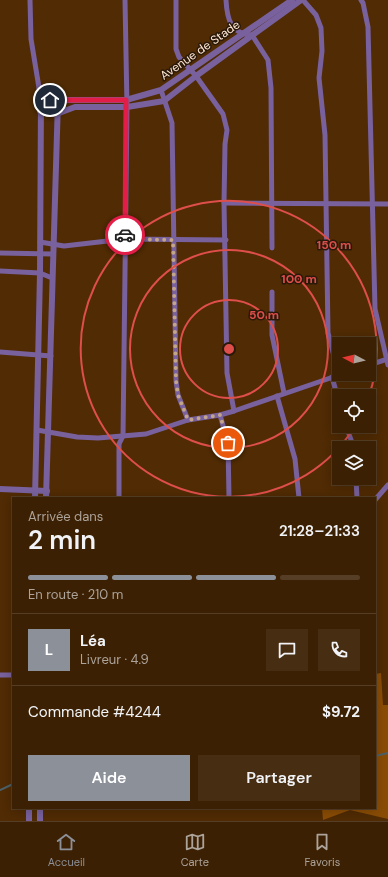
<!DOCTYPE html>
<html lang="fr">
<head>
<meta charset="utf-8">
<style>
	:root { --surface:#3c2003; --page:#472d12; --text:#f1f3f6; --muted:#aca39a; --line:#553e25; --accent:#8c9099 }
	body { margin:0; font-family:"DM Sans",sans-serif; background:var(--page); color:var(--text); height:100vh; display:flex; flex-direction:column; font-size:15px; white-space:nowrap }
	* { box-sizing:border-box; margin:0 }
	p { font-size:13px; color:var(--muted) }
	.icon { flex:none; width:22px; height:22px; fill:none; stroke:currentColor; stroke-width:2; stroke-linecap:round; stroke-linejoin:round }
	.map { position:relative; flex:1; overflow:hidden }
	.details { position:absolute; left:12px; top:497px; width:364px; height:312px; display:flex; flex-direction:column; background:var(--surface); border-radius:0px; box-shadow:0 2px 10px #0003,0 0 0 1px var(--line) }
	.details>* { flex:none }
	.needle { width:26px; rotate:277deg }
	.buttons { position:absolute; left:332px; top:337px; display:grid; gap:8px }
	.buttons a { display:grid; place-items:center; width:44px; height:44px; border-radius:0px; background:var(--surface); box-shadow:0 2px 10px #0003,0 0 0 1px var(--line); font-size:20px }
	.pin { position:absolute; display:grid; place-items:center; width:34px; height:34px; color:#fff; margin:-17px; border:2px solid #fff; border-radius:50%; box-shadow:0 1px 4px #0007 }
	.courier { position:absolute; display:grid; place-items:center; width:40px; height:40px; margin:-20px; border:3px solid #e11d48; border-radius:50%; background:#fff; color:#222; box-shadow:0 1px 5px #0007 }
	.overview em { font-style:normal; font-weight:600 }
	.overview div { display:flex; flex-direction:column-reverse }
	.overview { display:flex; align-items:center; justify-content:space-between; height:68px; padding:0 16px }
	h1 { font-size:26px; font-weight:600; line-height:30px }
	.bar { display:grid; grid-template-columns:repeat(4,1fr); gap:6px 4px; align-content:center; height:48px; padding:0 16px }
	.bar i { height:5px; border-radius:3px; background:var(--line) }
	.bar .current { background:var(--accent) }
	.bar p { grid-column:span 4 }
	.line { display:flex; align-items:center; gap:10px; padding:0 16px; border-top:1px solid var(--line) }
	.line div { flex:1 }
	.round { display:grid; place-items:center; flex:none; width:42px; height:42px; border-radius:0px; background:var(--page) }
	.cta { display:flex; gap:8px; margin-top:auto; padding:8px 16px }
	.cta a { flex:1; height:46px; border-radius:0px; background:var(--accent); color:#fff; font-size:16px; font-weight:600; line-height:46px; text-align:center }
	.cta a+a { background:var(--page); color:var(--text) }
	.tabs { display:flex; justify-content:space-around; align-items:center; height:56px; border-top:1px solid var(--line); background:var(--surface); font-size:11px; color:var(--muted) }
	.tabs a { display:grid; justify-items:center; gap:2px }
	.tabs .current { color:var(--accent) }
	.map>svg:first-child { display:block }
	.green { fill:#894c05 }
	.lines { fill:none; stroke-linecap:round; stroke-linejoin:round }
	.stream { stroke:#4c6069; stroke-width:2 }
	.minor { stroke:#78619d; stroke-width:5 }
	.tertiary { stroke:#78619d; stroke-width:6 }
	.done { stroke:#c2a58b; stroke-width:4; stroke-dasharray:0 7.2 }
	.route { stroke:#e11d48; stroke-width:5 }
	.ring { fill:none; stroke:#de4e4a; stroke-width:2 }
	.labels { text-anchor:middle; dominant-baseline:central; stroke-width:3; stroke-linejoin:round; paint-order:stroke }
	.street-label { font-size:12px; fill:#ffe7d3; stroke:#2a190a }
	.centre { fill:#de4e4a; stroke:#2a190a; stroke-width:2 }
	.ring-label { font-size:12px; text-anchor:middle; font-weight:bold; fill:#de4e4a; stroke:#2a190a; stroke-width:3; stroke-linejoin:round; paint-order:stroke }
</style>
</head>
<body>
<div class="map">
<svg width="388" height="821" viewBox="0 0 388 821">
	<rect width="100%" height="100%" fill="#502b04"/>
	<path class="green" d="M381 673 383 705H388V819L350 810 323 820 322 808H375V674Z"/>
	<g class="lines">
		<g class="stream">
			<path d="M375 756 388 753"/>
			<path d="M0 790 13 784"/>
		</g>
		<g class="minor">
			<path d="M30 0 31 39 41 100"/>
			<path d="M176 0V49L179 57 196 76 223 114 227 130 225 144 224 203 227 373 234 411"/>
			<path d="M226 0C227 20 231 34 252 35L268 60 271 88 272 248"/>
			<path d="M303 0 316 15 321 28 322 51 319 78 325 135 328 333 339 375"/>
			<path d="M361 0 363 3 368 27 375 309 388 365"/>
			<path d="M39 88 58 100"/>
			<path d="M161 90 172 123 176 381 178 395 188 420"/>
			<path d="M224 203 388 204"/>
			<path d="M40 242 64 246 125 239 226 240"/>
			<path d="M0 253 53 254"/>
			<path d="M0 271 40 273 52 278"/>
			<path d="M272 292V335L284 393"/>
			<path d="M0 352 51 356"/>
			<path d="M369 365 388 359"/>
			<path d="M332 377 339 402"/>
			<path d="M277 396 295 459 299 498"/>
			<path d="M220 415 228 443 229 498"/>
			<path d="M346 426 354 448"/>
			<path d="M37 430 77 437 98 438 146 434 188 420 220 415 234 411 342 374"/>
			<path d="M356 478 357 498"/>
			<path d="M119 498V444L123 436 127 107 125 0"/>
			<path d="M375 500 388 485"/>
			<path d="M0 675H13"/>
		</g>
		<g class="tertiary">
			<path d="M40 111 59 113 75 107H127L164 101 196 76 301 0"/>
			<path d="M0 489 47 491"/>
			<path d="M35 498 40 273 41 100H126L161 90 292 0"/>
			<path d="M46 498 58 100"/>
			<path d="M29 821V808"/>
			<path d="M40 821V808"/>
		</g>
	</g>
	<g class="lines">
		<path class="done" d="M125 235V239L173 240 176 381 178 395 188 420 220 415 228 443"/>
		<path class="route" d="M50 100H126L125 235"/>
	</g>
	<g class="ring">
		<circle cx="229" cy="349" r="49"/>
		<circle cx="229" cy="349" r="99"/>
		<path d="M355 426A148 148 0 1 1 369 396"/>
	</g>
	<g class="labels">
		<g class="street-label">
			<text transform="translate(200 50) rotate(-35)">Avenue de Stade</text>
		</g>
	</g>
	<circle cx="229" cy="349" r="6" class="centre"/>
	<g class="ring-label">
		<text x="334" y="249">150 m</text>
		<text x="299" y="283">100 m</text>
		<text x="264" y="319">50 m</text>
	</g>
</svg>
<div class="buttons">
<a><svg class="needle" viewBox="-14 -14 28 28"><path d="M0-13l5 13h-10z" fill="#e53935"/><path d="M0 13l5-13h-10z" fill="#aca39a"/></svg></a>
<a><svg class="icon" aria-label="locate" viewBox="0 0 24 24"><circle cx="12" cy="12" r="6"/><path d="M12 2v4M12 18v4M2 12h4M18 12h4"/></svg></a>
<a><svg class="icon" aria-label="layers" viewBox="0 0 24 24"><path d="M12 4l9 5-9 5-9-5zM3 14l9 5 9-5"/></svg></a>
</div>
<div class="pin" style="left:228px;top:443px;background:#ea580c"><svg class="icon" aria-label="bag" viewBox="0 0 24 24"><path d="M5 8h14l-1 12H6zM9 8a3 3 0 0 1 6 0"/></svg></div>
<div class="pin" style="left:50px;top:100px;background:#1f2937"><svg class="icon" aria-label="home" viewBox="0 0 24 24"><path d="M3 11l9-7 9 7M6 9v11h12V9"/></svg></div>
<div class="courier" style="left:125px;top:235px"><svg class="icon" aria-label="car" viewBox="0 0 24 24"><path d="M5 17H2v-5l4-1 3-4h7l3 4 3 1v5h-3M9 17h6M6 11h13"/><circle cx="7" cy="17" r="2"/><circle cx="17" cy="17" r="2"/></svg></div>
<section class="details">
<div class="overview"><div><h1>2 min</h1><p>Arrivée dans</p></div><em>21:28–21:33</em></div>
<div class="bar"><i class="current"></i><i class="current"></i><i class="current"></i><i></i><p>En route · 210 m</p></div>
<div class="line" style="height:72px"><b class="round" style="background:var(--accent);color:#fff">L</b><div><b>Léa</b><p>Livreur · 4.9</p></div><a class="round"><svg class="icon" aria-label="chat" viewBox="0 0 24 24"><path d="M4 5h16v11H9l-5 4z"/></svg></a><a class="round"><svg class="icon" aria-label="phone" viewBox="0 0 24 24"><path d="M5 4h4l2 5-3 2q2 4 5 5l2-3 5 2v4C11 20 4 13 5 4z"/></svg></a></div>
<div class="line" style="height:52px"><div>Commande #4244</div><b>$9.72</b></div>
<div class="cta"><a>Aide</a><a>Partager</a></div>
</section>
</div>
<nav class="tabs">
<a class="current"><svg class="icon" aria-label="home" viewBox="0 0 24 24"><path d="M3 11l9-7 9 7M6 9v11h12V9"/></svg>Accueil</a>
<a><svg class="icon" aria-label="map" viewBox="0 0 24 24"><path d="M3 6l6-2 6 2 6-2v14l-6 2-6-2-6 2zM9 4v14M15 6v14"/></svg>Carte</a>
<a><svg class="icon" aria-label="saved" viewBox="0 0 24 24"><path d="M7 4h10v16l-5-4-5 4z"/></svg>Favoris</a>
</nav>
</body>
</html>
